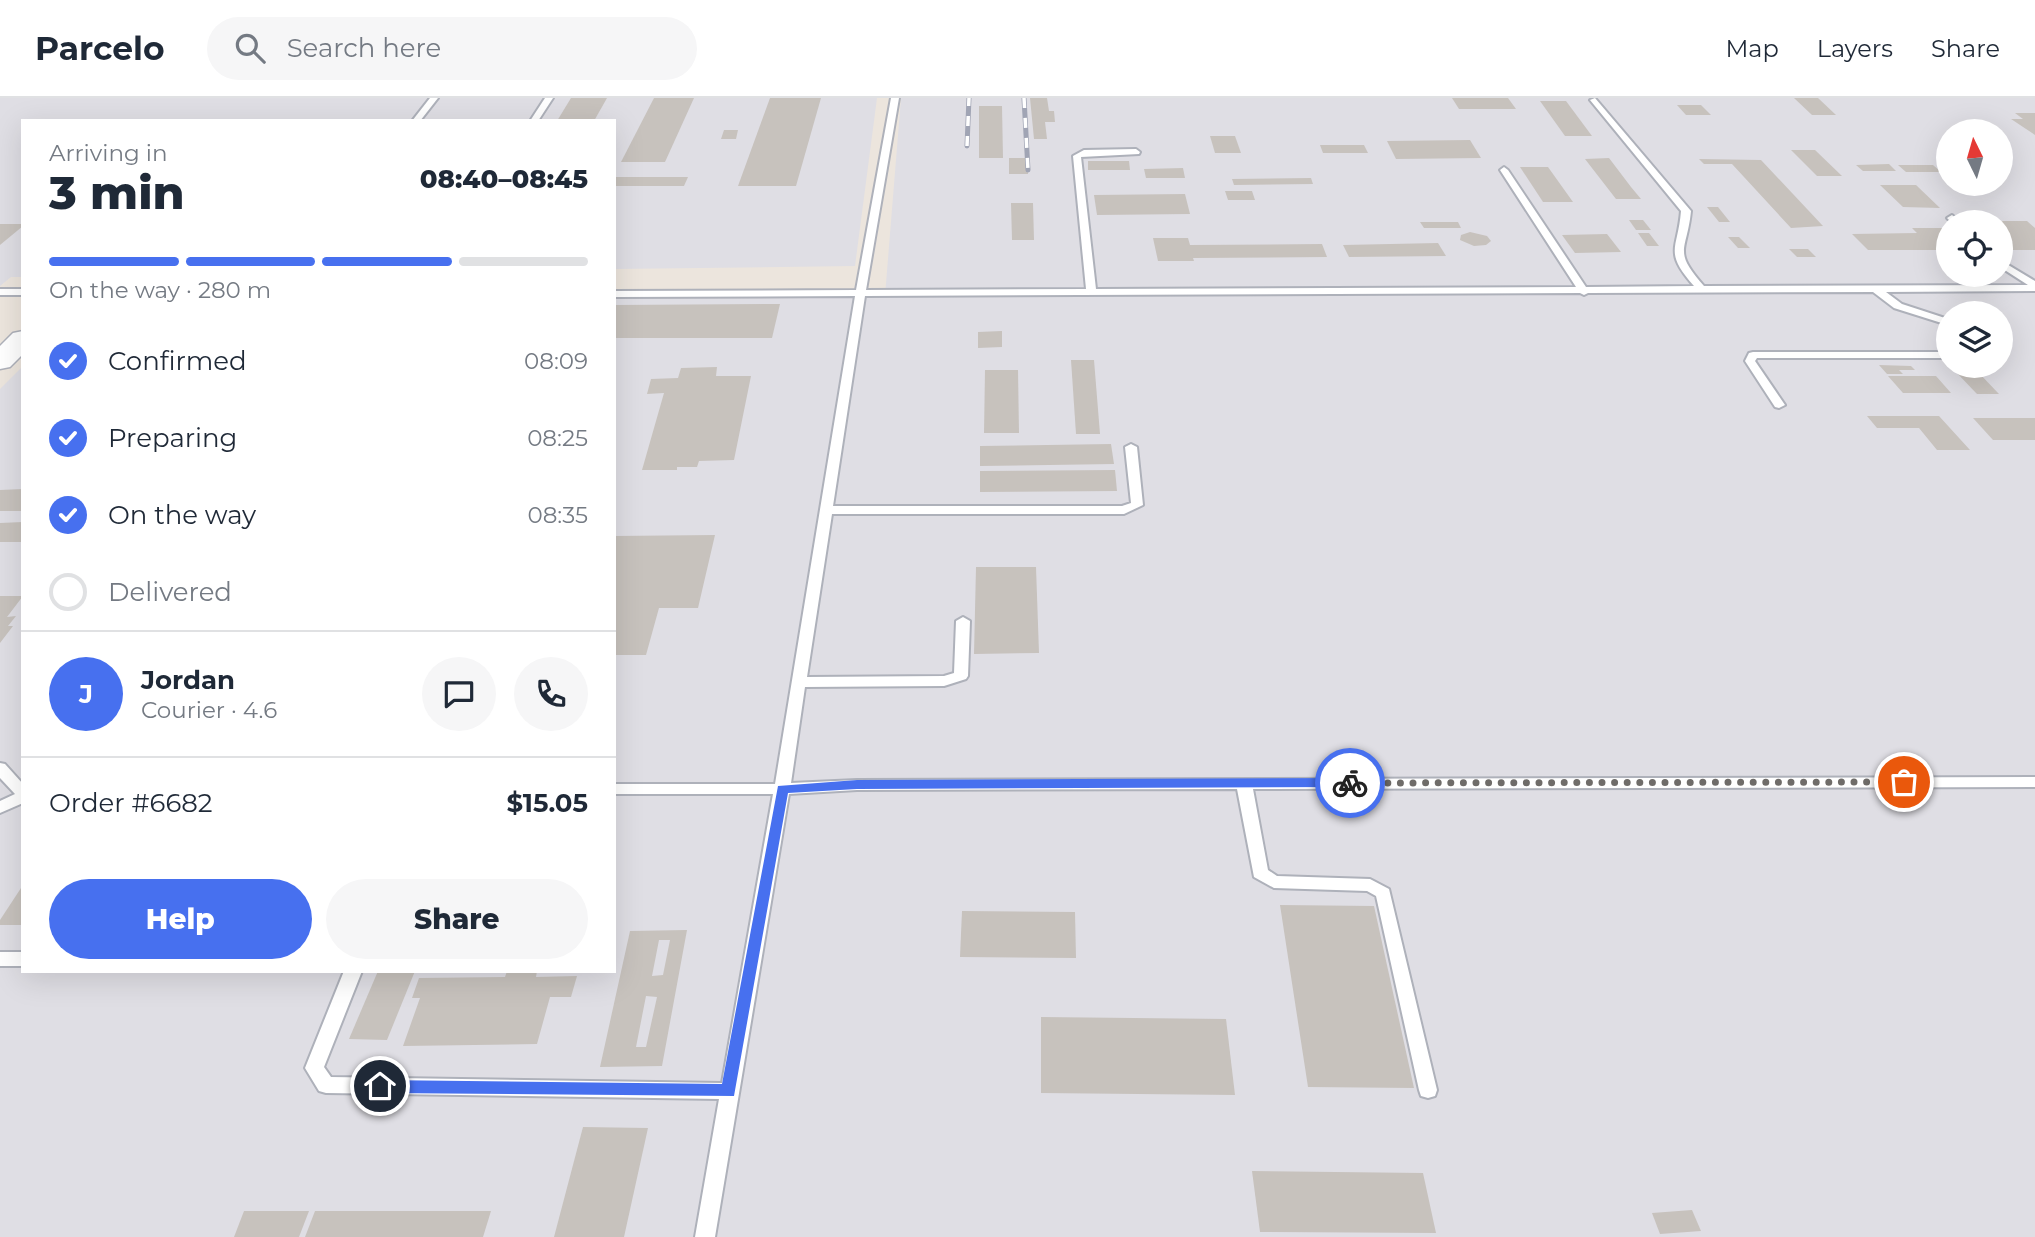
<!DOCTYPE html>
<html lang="en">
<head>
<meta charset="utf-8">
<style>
	:root { --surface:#fff; --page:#f6f6f7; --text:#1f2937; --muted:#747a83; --line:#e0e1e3; --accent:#4770ef }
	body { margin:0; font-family:Montserrat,sans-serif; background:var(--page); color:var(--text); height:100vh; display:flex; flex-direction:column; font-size:26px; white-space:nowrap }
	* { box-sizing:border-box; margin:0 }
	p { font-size:23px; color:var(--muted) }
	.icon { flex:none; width:38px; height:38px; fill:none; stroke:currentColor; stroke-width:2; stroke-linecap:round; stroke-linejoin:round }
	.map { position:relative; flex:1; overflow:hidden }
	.drawer { position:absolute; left:21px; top:21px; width:595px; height:854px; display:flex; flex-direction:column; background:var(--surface); border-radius:0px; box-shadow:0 7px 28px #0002 }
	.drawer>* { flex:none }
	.needle { width:46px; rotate:355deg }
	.fabs { position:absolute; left:1936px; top:21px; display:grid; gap:14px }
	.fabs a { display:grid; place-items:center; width:77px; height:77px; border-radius:50%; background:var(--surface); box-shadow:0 7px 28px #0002; font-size:35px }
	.pin { position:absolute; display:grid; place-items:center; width:60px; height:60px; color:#fff; margin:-30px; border:4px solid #fff; border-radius:50%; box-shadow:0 2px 7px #0007 }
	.courier { position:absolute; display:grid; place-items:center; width:70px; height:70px; margin:-35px; border:5px solid #4770ef; border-radius:50%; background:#fff; color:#222; box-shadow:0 2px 9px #0007 }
	.head em { font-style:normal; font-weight:800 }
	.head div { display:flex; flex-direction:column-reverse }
	.head { display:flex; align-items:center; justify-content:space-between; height:119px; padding:0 28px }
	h1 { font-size:46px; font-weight:800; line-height:52px }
	.bar { display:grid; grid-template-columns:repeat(4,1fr); gap:10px 7px; align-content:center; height:84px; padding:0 28px }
	.bar i { height:9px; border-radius:5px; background:var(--line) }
	.bar .selected { background:var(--accent) }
	.bar p { grid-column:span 4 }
	.line { display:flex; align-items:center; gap:18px; padding:0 28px; border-top:2px solid var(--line) }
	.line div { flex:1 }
	.round { display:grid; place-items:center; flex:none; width:74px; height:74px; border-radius:37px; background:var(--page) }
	ol { padding:0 28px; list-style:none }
	li { display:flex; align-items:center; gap:21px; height:77px }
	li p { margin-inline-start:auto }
	li .icon { padding:7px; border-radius:50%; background:var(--accent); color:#fff; stroke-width:4 }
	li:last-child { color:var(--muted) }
	li i { width:38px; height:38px; border:4px solid var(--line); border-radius:50% }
	.primary-button { display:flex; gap:14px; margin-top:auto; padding:14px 28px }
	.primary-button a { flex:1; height:80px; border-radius:42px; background:var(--accent); color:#fff; font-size:28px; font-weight:800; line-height:80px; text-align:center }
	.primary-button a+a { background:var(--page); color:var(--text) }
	header { display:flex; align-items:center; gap:42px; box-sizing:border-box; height:98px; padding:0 35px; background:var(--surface); border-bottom:2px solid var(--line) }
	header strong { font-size:33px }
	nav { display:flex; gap:38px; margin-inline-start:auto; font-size:24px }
	.search { width:490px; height:63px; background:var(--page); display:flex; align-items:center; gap:18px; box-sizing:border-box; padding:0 24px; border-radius:38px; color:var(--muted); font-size:26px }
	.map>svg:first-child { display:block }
	.industrial { fill:#dfdee4; fill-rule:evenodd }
	.building { fill:#c7c2bd; fill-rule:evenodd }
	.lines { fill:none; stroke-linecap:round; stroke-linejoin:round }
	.service-casing { stroke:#aeb1ba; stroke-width:4 }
	.tertiary-casing { stroke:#aeb1ba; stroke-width:3 }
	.service { fill:#fff; fill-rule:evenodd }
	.tertiary { fill:#fff; fill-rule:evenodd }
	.rail-casing { stroke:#a0a4b4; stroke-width:5 }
	.rail { stroke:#fff; stroke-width:3.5; stroke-dasharray:10; stroke-linecap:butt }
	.route { fill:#4770ef }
	.done { stroke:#6f6c69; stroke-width:7; stroke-dasharray:0 12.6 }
</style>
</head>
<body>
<header>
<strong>Parcelo</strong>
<div class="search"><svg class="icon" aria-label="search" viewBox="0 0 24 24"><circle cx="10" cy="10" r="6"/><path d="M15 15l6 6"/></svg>Search here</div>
<nav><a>Map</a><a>Layers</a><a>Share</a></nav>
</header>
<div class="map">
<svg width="2035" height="1139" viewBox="0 0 2035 1139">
	<rect width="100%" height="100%" fill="#ece5dd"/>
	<g class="industrial">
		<path d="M0 0H877L855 168 614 171V23H23V179H11L0 188Z"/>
		<path d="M901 0H2035V1139H0V291L23 268V873H614V199L885 198ZM1948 33H2000V86H1948ZM1948 124H2000V177H1948ZM1948 215H2000V268H1948Z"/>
	</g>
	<g class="building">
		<path d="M571 0H607L594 23H557Z"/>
		<path d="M654 0H694L665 64H621Z"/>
		<path d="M770 0H821L796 88H738Z"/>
		<path d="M1030 0H1047L1049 13H1054L1055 24H1045L1047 41H1034Z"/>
		<path d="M1452 0H1508L1516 11H1459Z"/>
		<path d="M1794 0H1818L1836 17H1812Z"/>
		<path d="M1540 3H1566L1592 38H1565Z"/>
		<path d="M1677 7H1701L1711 17H1686Z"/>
		<path d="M979 8H1002L1003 60H979Z"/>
		<path d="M2015 15H2035V37L2011 21H2023Z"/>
		<path d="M724 32H738L736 41H721Z"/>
		<path d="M1210 38H1235L1241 55H1215Z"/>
		<path d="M1470 42 1481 60 1396 61 1387 43Z"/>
		<path d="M1320 47H1364L1368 55H1323Z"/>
		<path d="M1791 52H1815L1842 78H1817Z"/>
		<path d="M1009 60H1027L1028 76H1009Z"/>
		<path d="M1609 60 1631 89 1641 101H1616L1585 61Z"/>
		<path d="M1699 61 1761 62 1823 128 1791 130 1732 66H1704Z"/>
		<path d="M1088 63H1129L1130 72H1088Z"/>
		<path d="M1889 66 1896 73H1863L1856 67Z"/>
		<path d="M1898 67H1933L1941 74H1906Z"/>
		<path d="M1520 69H1548L1573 104H1543Z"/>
		<path d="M1183 70 1185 80H1146L1144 71Z"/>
		<path d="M614 79H688L684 88H614Z"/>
		<path d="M1311 80 1313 86 1234 87 1232 81Z"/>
		<path d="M1880 87H1916L1940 110 1903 109Z"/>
		<path d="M1225 93H1252L1255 102H1228Z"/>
		<path d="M1185 96 1190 116 1097 117 1094 97Z"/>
		<path d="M1011 105H1033L1034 142H1012Z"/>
		<path d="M1707 109H1718L1730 124H1719Z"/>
		<path d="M1629 122H1643L1651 132H1636Z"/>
		<path d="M2000 123H2027L2035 130V152H2000Z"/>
		<path d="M1420 124H1458L1461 130H1424Z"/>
		<path d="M0 126H23V128L0 147Z"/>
		<path d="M1912 130H1943L1948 134V152H1868L1852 136 1917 135Z"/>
		<path d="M1470 134 1487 138 1491 143 1486 147 1474 148 1460 142 1461 137Z"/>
		<path d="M1638 135H1649L1659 148H1647Z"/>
		<path d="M1607 136 1621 154 1575 155 1562 137Z"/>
		<path d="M1728 139H1739L1750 150H1738Z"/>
		<path d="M1153 140H1188L1190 147 1322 146 1327 159 1193 160 1194 163H1158Z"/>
		<path d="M1438 145 1446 158 1349 159 1343 147Z"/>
		<path d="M1789 151H1808L1816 159H1797Z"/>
		<path d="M780 206 772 240H614V207Z"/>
		<path d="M1002 233V249L978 250V234Z"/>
		<path d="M1071 262H1094L1100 336H1076Z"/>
		<path d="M1879 267 1911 268 1915 272H1899L1903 276H1887Z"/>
		<path d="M717 269 716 278H751L734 362 699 363 697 369H677V372H642L664 295 647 296 651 281 678 280 681 270Z"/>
		<path d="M985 272H1018L1019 335H984Z"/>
		<path d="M1955 273H1977L1999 296H1977Z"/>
		<path d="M1888 278H1936L1951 295H1903Z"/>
		<path d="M1867 318H1939L1970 352H1937L1919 330H1877Z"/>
		<path d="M1973 320H2035V342H1993Z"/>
		<path d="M1111 346 1114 366 980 368V348Z"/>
		<path d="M1115 372 1117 393 980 394V373Z"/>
		<path d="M23 391V413H0V392Z"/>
		<path d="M23 424V444H0V425Z"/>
		<path d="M715 437 698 510H659L646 557H614V438Z"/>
		<path d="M976 469H1036L1039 555 974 556Z"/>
		<path d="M0 498H23L7 519 16 518 8 528H13L0 545Z"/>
		<path d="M23 787V827H0V822Z"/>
		<path d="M1280 807 1374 808 1414 990 1308 989Z"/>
		<path d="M962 813 1075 814 1076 860 960 859Z"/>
		<path d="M687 832 662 968 600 969 630 833ZM659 842H670L663 877 652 878ZM646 898 657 899 646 949H636Z"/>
		<path d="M378 873H415L387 942 349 941Z"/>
		<path d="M507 873H537L536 879 577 878 571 899H550L537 946 403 948 420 900H412L419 880 505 879Z"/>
		<path d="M1041 919 1226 921 1235 997 1041 995Z"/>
		<path d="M583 1029 648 1030 624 1139H554Z"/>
		<path d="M1252 1073 1423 1075 1436 1135 1260 1134Z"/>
		<path d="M1692 1112 1701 1133 1660 1136 1652 1115Z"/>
		<path d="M244 1113H309L299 1139H234Z"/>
		<path d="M315 1113H491L483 1139H305Z"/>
	</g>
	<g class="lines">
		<g class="service-casing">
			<g id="service">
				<path d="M430 0H438L420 23H412Z"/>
				<path d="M545 0H553L538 23H530Z"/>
				<path d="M891 0H899L866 192 1086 191 1073 58 1084 52 1136 51 1140 54 1139 56 1081 59 1096 191 1576 189 1500 72 1504 69 1508 72 1586 189 1694 188C1663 153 1678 152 1681 113L1590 2 1595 0 1691 113C1687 154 1672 152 1704 188L2028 187 2000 169V162L2035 183V193L1886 194 1902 206 1948 221V227L1894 210 1873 194 1588 195 1584 197 1580 195 865 198 833 408H1122L1131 405 1125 349 1131 346 1137 349 1143 407 1124 416H832L807 579 944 578 954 575 956 523 963 519 970 523 968 578 966 581 944 588 805 589 791 685 857 682 2035 679V689L1253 691 1268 772 1277 778 1370 781 1389 791 1437 992 1435 998 1428 1000 1421 998 1419 992 1376 798 1367 793 1274 790 1254 779 1237 691 857 692 789 696 715 1139H695L719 1001 326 995 319 993 305 970 344 873H362L324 969 331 979 722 985 773 696H614V686H775L855 198 614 199V193L856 192Z"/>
				<path d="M1952 117 1960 124H1951L1947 120Z"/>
				<rect x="0" y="191" width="23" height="6"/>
				<path d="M1753 254H1948V260H1757L1755 263 1785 307 1779 310 1775 309 1745 263 1749 255Z"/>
				<path d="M0 665 5 666 23 686V705L0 715V703L15 696 0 680Z"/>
				<rect x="0" y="854" width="23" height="14"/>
			</g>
		</g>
		<g class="tertiary-casing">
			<path id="tertiary" d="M23 233V256L10 269 0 271V248L13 235Z"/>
		</g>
		<use href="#service" class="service"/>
		<use href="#tertiary" class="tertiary"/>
		<g class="rail-casing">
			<g id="rail">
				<path d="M1024 0 1028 72"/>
				<path d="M967 48 969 0"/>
			</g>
		</g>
		<use href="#rail" class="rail"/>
	</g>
	<path class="route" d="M1350 680 1357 685 1350 689 857 691 788 695 734 998 380 995 372 988 380 982 722 986 778 688 857 682Z"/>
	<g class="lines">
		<path class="done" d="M1350 685 1904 684"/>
	</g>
</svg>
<div class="fabs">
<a><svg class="needle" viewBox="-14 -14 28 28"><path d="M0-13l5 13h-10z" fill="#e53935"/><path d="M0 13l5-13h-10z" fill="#747a83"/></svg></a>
<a><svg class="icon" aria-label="locate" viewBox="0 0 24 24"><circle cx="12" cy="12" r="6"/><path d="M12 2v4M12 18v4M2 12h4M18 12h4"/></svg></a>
<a><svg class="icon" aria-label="layers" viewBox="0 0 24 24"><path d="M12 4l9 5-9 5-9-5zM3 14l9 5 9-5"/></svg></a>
</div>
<div class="pin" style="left:1904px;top:684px;background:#ea580c"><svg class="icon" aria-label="bag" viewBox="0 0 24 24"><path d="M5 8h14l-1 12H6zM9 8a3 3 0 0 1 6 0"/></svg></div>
<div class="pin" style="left:380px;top:988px;background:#1f2937"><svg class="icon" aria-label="home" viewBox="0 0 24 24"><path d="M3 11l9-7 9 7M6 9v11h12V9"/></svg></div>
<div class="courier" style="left:1350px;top:685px"><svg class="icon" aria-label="bike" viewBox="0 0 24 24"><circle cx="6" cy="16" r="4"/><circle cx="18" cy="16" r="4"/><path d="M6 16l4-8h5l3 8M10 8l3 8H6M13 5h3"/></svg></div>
<section class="drawer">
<div class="head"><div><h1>3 min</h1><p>Arriving in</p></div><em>08:40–08:45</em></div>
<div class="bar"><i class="selected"></i><i class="selected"></i><i class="selected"></i><i></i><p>On the way · 280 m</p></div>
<ol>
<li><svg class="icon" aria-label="check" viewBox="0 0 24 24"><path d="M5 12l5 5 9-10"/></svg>Confirmed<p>08:09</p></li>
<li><svg class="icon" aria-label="check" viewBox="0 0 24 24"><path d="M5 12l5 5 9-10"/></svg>Preparing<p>08:25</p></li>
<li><svg class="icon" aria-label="check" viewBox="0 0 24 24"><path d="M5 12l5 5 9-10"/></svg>On the way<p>08:35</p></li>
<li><i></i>Delivered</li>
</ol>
<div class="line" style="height:126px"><b class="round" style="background:var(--accent);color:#fff">J</b><div><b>Jordan</b><p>Courier · 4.6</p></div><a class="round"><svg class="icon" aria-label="chat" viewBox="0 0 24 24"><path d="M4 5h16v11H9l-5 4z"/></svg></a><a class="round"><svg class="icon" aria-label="phone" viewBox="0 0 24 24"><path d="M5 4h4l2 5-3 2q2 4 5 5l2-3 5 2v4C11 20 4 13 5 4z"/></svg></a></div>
<div class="line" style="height:91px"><div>Order #6682</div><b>$15.05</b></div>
<div class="primary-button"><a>Help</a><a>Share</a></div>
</section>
</div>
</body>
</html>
